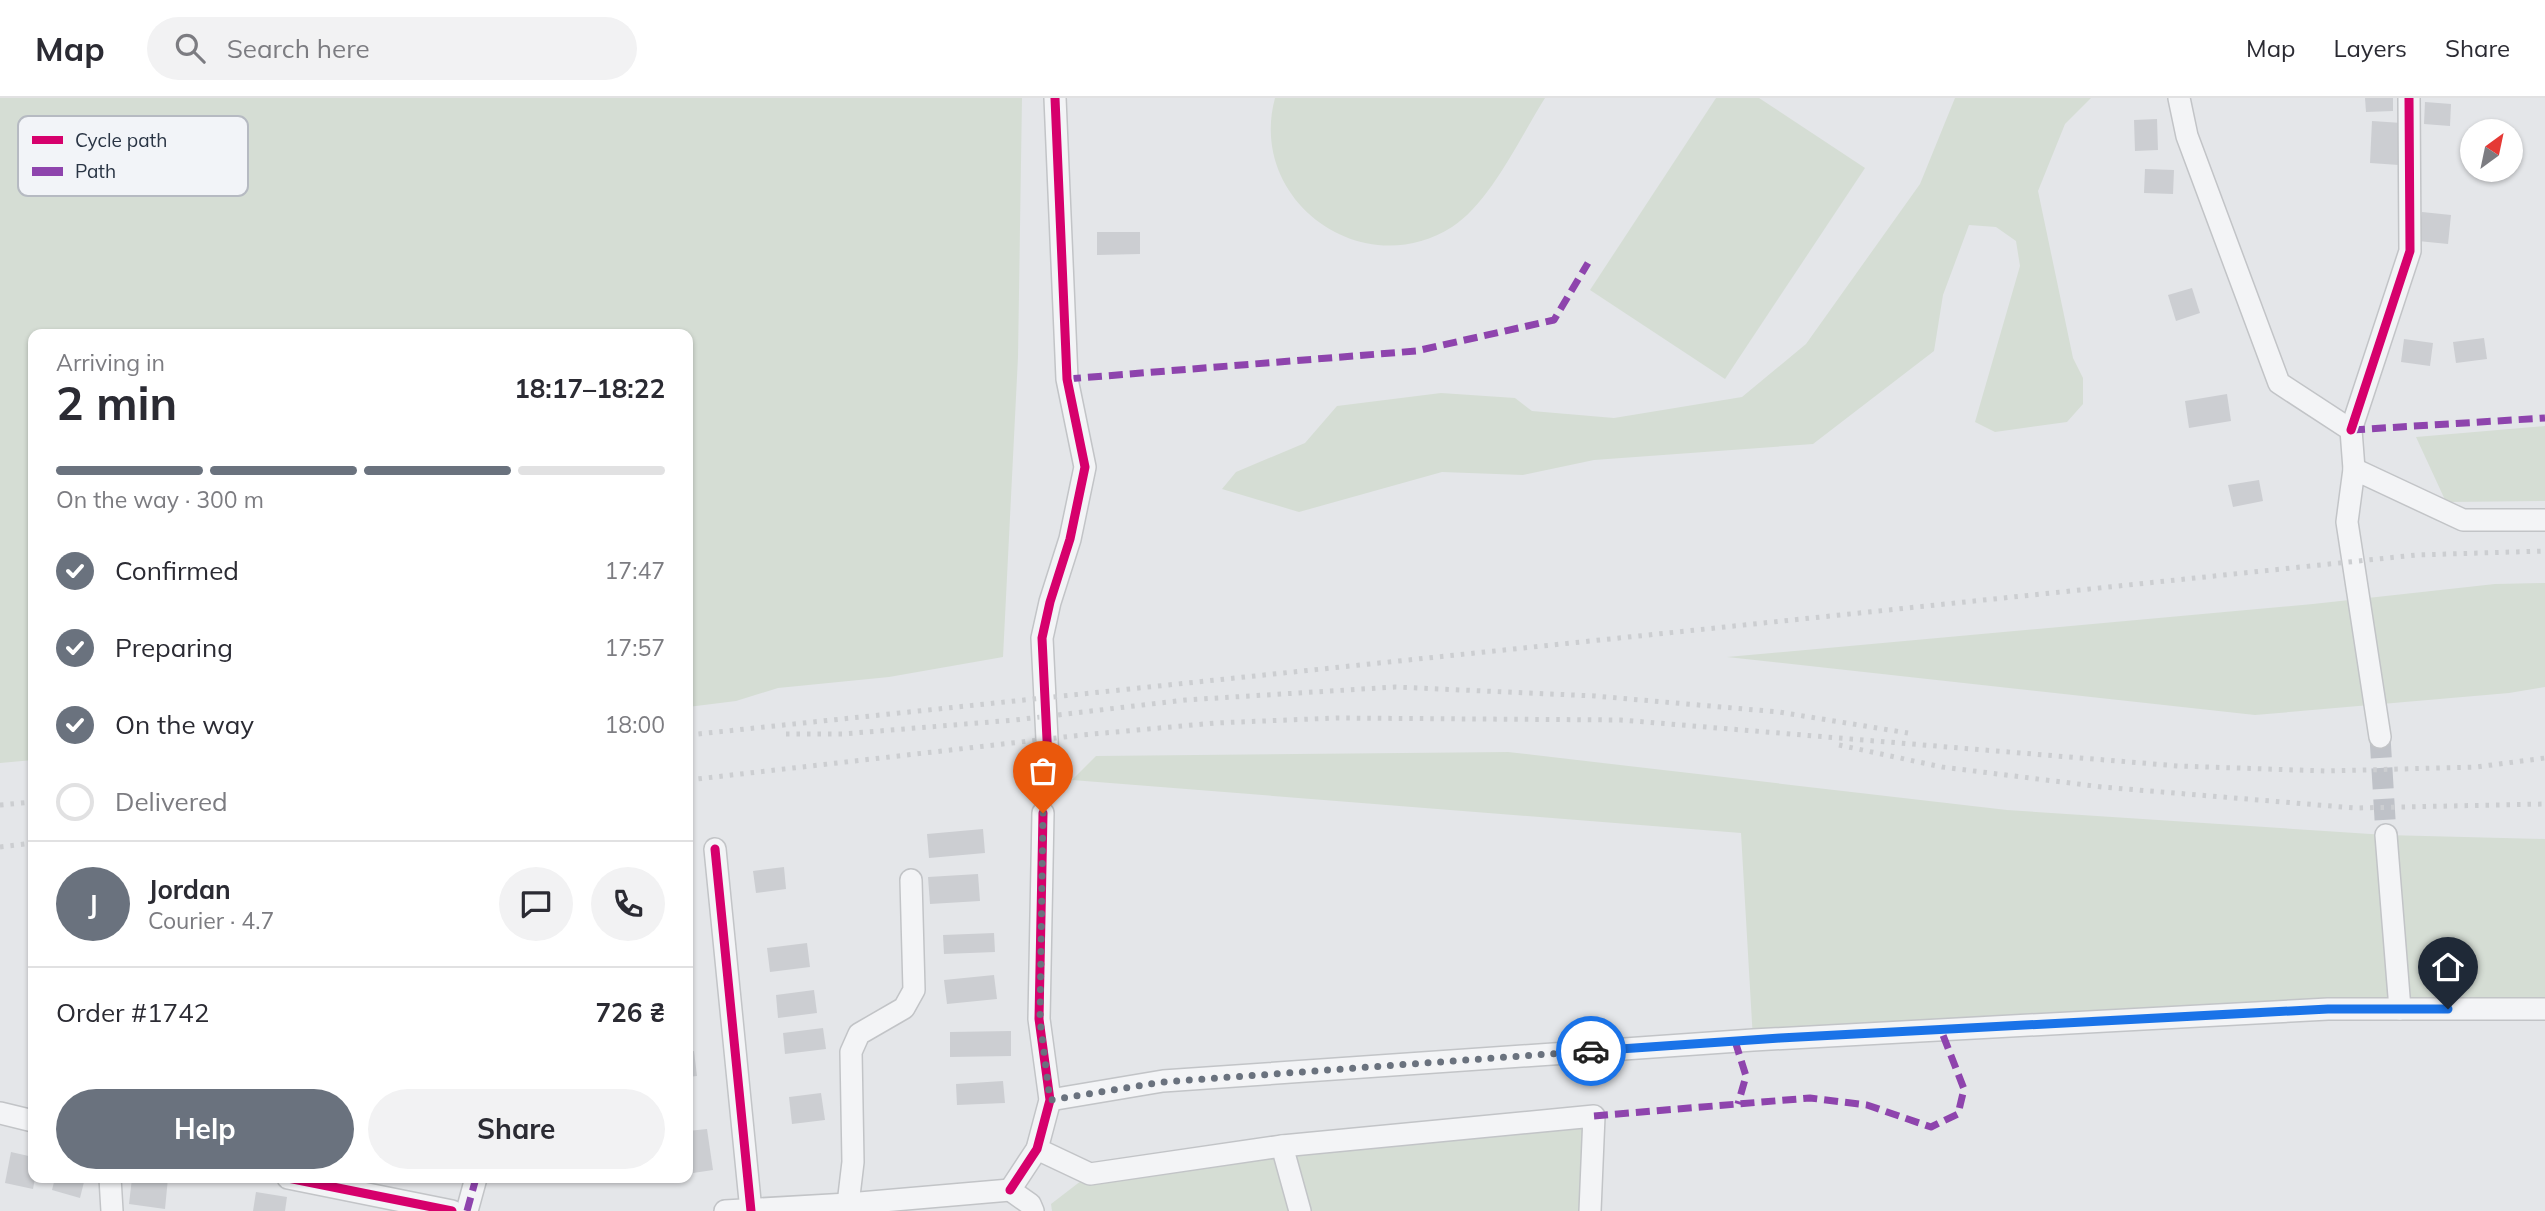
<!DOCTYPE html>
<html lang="en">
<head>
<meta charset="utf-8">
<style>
	:root { --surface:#fff; --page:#f2f2f3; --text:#2b2b33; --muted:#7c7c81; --line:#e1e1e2; --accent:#6a727e }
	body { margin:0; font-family:Mulish,sans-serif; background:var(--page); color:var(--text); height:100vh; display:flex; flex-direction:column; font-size:26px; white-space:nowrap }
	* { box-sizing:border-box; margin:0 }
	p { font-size:23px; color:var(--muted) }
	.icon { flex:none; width:38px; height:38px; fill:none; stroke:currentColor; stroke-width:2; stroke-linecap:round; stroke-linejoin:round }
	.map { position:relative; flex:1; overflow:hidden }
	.sheet { position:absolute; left:28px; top:231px; width:665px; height:854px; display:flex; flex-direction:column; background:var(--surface); border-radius:14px; box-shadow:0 2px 5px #0004 }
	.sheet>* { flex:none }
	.needle { width:46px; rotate:33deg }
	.buttons { position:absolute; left:2460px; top:21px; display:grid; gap:14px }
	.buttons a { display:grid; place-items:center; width:63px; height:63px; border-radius:50%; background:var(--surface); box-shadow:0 2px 5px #0004; font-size:35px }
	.pin { position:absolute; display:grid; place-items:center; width:60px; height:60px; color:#fff; margin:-72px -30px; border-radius:50% 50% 50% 0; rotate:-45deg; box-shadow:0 0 7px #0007 }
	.pin .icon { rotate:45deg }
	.courier { position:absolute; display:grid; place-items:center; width:70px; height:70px; margin:-35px; border:5px solid #1a73e8; border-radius:50%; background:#fff; color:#222; box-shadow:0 2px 9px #0007 }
	.headline em { font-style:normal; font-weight:700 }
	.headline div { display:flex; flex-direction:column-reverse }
	.headline { display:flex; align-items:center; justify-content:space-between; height:119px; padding:0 28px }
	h1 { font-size:46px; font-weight:700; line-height:52px }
	.bar { display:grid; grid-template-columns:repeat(4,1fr); gap:10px 7px; align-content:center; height:84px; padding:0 28px }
	.bar i { height:9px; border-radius:5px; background:var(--line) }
	.bar .on { background:var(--accent) }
	.bar p { grid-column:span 4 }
	.line { display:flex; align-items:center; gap:18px; padding:0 28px; border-top:2px solid var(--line) }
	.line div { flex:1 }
	.round { display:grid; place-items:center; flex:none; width:74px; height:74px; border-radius:37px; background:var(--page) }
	ol { padding:0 28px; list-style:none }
	li { display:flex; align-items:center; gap:21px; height:77px }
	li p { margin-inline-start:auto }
	li .icon { padding:7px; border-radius:50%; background:var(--accent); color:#fff; stroke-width:4 }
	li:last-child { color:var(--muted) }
	li i { width:38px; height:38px; border:4px solid var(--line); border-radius:50% }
	.primary-button { display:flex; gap:14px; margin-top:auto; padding:14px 28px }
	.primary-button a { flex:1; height:80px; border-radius:42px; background:var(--accent); color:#fff; font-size:28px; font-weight:700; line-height:80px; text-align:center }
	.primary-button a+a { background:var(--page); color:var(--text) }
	header { display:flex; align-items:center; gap:42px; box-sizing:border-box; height:98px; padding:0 35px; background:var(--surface); border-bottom:2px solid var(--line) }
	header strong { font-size:33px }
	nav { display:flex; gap:38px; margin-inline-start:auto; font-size:24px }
	.search { width:490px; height:63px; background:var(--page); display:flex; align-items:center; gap:18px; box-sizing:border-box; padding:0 24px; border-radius:38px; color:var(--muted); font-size:26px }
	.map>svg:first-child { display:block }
	.green { fill:#d5ddd4 }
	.building { fill:#ccced2 }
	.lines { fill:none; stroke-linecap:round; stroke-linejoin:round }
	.minor-tunnel { stroke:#bfc2c8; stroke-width:21; stroke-dasharray:21 10; stroke-linecap:butt }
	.minor-casing { stroke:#c2c4c7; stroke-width:24 }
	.minor { stroke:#f3f4f6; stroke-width:21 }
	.rail { stroke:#ccced1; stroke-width:5; stroke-dasharray:3.5 7; stroke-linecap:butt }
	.quiet { stroke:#8e44ad; stroke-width:7; stroke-dasharray:14 7; stroke-linecap:butt }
	.cycleway-casing { stroke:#f2f4f8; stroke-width:13 }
	.cycleway { stroke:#d6006c; stroke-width:9 }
	.done { stroke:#6a727e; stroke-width:7; stroke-dasharray:0 12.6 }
	.route { stroke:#1a73e8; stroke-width:9 }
	.key { fill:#f2f4f8; stroke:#b6bac2; stroke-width:2 }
	.key-label { font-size:19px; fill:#293444 }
</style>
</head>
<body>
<header>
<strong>Map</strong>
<div class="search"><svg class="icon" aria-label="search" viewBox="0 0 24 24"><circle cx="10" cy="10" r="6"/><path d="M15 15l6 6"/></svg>Search here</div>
<nav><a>Map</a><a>Layers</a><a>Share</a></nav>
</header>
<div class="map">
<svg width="2545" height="1113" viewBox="0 0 2545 1113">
	<rect width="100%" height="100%" fill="#e4e6e9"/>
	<g class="green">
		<path d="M0 0H1022L1018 259 1003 559 889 579 778 590 736 603 688 609V236H33V662L0 665Z"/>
		<path d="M1275 0H1545C1521 38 1490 105 1452 129 1363 186 1247 103 1275 0Z"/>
		<path d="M1716 0H1759L1865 70 1725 281 1590 192Z"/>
		<path d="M1955 0H2091L2065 26 2038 93 2073 260 2083 280V306L2067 324 1995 334 1975 324 2020 168 2016 143 1996 129 1969 127 1943 197 1934 253 1813 346 1594 362 1523 377 1442 374 1299 414 1222 391 1236 374 1305 345 1337 308 1441 295 1515 300 1532 313 1614 320 1742 299 1806 246 1920 86Z"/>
		<path d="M2545 328V403L2446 404 2416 339Z"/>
		<path d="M2545 485V589L2509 595 2255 617 1727 559 2313 506 2495 486Z"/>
		<path d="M1508 654 2007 712 2386 737 2545 741V911L1753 942 1741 735 1072 682 1096 658Z"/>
		<path d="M1594 1018V1113H1052L1051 1106 1090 1076Z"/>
	</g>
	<g class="building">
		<path d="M2365 0H2393V13L2366 14Z"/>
		<path d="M2425 4 2451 6 2450 28 2424 26Z"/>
		<path d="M2157 21 2158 52 2135 53 2134 22Z"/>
		<path d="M2372 23 2402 25 2399 67 2370 65Z"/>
		<path d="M2145 71 2174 72 2173 96 2144 95Z"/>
		<path d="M2422 114 2451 117 2448 146 2418 143Z"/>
		<path d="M1097 134H1140V156L1097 157Z"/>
		<path d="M2192 190 2200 215 2176 223 2168 197Z"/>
		<path d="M2484 240 2487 261 2456 265 2453 244Z"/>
		<path d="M2404 241 2433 245 2430 268 2401 264Z"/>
		<path d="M2227 296 2231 323 2189 330 2185 303Z"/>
		<path d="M2259 382 2263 403 2233 409 2228 387Z"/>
		<path d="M983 731 985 755 929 760 927 736Z"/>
		<path d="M784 769 786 791 756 795 753 773Z"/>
		<path d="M978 776 980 803 930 806 928 779Z"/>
		<path d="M994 835 995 854 944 856 943 837Z"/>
		<path d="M807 845 810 869 770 874 767 850Z"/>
		<path d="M994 877 997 901 947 906 944 882Z"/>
		<path d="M814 892 817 915 778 920 776 897Z"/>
		<path d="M823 930 826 951 785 956 783 935Z"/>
		<path d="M1011 933V958L950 959V934Z"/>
		<path d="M694 953 697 978 688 979V954Z"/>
		<path d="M1003 983 1005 1005 957 1007 956 986Z"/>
		<path d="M821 995 825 1022 792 1026 789 999Z"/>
		<path d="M707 1031 713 1072 693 1075 688 1033Z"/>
		<path d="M11 1054 33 1059 35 1080 33 1091 5 1085Z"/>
		<path d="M55 1080H85L80 1100 52 1092Z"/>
		<path d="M132 1080H168L165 1111 129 1106Z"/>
		<path d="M256 1094 287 1099 285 1113H253Z"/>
	</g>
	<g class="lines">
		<path class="minor-tunnel" d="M2380 639 2386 737"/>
		<g class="minor-casing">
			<g id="minor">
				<path d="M2179 0 2187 38 2279 285 2351 332 2354 371"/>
				<path d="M2351 332 2410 153 2409 0"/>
				<path d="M2380 639 2347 424 2354 371 2463 422H2545"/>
				<path d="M1048 662 1042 540 1050 504 1070 441 1085 369 1067 281 1055 0"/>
				<path d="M2386 737 2400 911"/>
				<path d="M715 751 751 1113"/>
				<path d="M1050 1002 1163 983 1753 942 2328 911H2545"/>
				<path d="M0 1015 33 1023"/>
				<path d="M1282 1048 1300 1113"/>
				<path d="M1037 1051 1090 1076 1282 1048 1594 1018 1590 1113"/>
				<path d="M110 1080 112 1113"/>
				<path d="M288 1080 452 1113"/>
				<path d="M1010 1092 1037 1051 1050 1002 1039 921 1043 715"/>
				<path d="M1010 1092 1030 1106 1033 1113"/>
				<path d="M848 1106 853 1064 851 954 859 936 904 910 914 892 911 782"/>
				<path d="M467 1113 476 1080"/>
				<path d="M725 1113 848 1106 1010 1092"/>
			</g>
		</g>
		<use href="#minor" class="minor"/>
		<g class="rail">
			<path d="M786 636H842L1015 622 1185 602 1395 589 1595 598 1779 614 1908 635"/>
			<path d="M688 637 2416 457 2545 453"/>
			<path d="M1839 647 1942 669 2102 689 2355 710 2545 706"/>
			<path d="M688 682 1082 637 1215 625 1336 620 1621 622 2178 668 2326 673 2476 669 2545 660"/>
			<path d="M0 707 33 704"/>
			<path d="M0 749 33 745"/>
		</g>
		<g class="quiet">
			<path d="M1067 281 1416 253 1554 222 1588 165"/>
			<path d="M2351 332 2545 320"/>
			<path d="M1043 715 1048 662"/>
			<path d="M1735 943 1746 978 1738 1006"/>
			<path d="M1594 1018 1810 1000 1867 1007 1931 1029 1958 1016 1964 991 1941 932"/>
			<path d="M467 1113 476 1080"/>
		</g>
		<g class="cycleway-casing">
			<g id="cycleway">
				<path d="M2351 332 2410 153 2409 0"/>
				<path d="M1048 662 1042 540 1050 504 1070 441 1085 369 1067 281 1055 0"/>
				<path d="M715 751 751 1113"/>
				<path d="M288 1080 452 1113"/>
				<path d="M1010 1092 1037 1051 1050 1002 1039 921 1043 715"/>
			</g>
		</g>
		<use href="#cycleway" class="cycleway"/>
	</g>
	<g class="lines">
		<path class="done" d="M1043 715 1040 922 1050 1002 1163 984 1591 953"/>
		<path class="route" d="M1591 953 1780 940 2328 911H2448"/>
	</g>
	<rect x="18" y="18" width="230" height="80" rx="10" class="key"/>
	<rect x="32" y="38" width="31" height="8" fill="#d6006c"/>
	<rect x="32" y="69" width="31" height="9" fill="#8e44ad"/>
	<g class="key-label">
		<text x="75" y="49">Cycle path</text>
		<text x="75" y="80">Path</text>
	</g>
</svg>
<div class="buttons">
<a><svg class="needle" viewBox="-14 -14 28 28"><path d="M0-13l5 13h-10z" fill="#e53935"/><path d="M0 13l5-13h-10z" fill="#7c7c81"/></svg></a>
</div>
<div class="pin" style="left:1043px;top:715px;background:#ea580c"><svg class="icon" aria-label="bag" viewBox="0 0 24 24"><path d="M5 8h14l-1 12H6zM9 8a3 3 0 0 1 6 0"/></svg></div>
<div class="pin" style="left:2448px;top:911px;background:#1f2937"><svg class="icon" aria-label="home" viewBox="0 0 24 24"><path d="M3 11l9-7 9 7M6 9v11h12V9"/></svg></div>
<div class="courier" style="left:1591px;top:953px"><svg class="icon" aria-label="car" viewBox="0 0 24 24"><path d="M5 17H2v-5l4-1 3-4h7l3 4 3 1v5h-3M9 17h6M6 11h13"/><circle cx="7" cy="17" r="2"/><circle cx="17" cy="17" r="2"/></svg></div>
<section class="sheet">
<div class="headline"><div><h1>2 min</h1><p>Arriving in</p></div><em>18:17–18:22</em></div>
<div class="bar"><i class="on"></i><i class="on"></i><i class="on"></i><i></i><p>On the way · 300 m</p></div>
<ol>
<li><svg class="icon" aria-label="check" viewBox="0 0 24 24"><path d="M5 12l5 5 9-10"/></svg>Confirmed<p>17:47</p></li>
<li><svg class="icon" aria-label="check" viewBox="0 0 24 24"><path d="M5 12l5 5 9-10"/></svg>Preparing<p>17:57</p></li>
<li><svg class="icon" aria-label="check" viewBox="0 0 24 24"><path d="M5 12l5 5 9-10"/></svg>On the way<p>18:00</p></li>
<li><i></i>Delivered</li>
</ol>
<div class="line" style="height:126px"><b class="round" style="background:var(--accent);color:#fff">J</b><div><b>Jordan</b><p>Courier · 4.7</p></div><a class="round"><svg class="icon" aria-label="chat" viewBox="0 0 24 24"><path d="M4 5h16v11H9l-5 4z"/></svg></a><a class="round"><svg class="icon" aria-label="phone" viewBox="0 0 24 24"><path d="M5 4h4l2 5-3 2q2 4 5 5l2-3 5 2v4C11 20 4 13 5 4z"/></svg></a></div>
<div class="line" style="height:91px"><div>Order #1742</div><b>726 ₴</b></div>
<div class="primary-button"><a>Help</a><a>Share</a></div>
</section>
</div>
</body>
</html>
